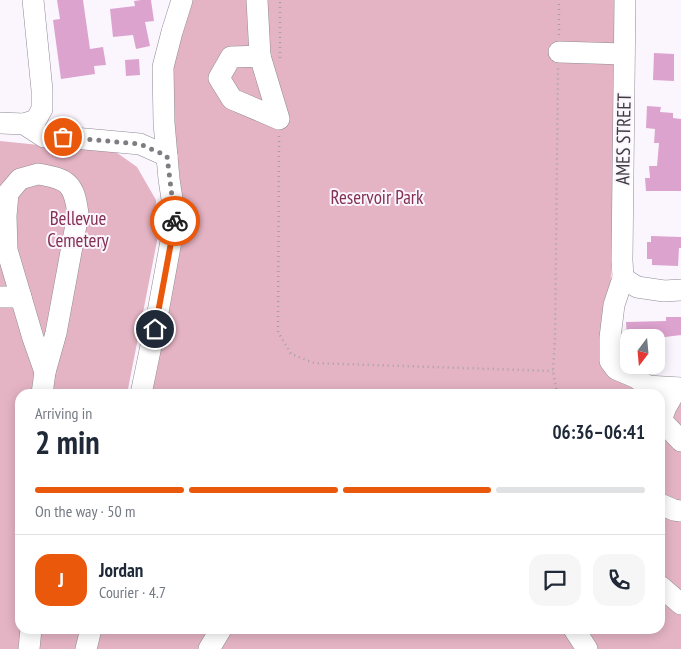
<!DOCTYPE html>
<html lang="en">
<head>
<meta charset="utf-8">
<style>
	:root { --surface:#fff; --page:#f6f6f7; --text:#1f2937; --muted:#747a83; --line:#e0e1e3; --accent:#ea580c }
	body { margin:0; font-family:"PT Sans Narrow",sans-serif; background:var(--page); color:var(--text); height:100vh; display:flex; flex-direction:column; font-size:19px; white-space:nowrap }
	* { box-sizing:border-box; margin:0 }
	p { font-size:16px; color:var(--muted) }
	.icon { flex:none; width:28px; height:28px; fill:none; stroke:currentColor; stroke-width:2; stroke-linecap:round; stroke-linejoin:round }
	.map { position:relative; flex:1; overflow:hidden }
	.drawer { position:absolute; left:15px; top:389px; width:650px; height:245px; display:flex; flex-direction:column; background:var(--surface); border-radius:15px; box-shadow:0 2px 12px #0003 }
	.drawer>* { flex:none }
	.needle { width:32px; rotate:196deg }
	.tools { position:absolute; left:620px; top:329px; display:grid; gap:10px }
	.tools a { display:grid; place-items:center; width:45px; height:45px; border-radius:10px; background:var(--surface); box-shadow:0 2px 12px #0003; font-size:25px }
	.pin { position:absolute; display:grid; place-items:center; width:42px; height:42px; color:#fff; margin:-21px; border:2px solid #fff; border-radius:50%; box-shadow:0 1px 5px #0007 }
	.courier { position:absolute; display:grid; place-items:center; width:50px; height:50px; margin:-25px; border:4px solid #ea580c; border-radius:50%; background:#fff; color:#222; box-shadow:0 1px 6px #0007 }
	.headline em { font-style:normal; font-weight:800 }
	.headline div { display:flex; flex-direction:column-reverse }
	.headline { display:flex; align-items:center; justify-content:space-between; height:85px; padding:0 20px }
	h1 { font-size:32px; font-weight:800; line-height:38px }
	.bar { display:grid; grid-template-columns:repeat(4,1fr); gap:8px 5px; align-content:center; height:60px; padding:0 20px }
	.bar i { height:6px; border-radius:4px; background:var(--line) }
	.bar .active { background:var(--accent) }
	.bar p { grid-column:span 4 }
	.line { display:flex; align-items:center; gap:12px; padding:0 20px; border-top:1px solid var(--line) }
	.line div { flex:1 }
	.round { display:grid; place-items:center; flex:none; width:52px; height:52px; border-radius:15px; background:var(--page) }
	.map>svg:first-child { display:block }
	.green { fill:#e5b4c4 }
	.building { fill:#dda3cf }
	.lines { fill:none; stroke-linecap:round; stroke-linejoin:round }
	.minor-casing { stroke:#908a94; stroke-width:22 }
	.path { stroke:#a4a0a6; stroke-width:2.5; stroke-dasharray:1 4; stroke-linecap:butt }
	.minor { stroke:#fff; stroke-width:21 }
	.done { stroke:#807d82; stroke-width:5; stroke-dasharray:0 9 }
	.route { stroke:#ea580c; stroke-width:6 }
	.labels { text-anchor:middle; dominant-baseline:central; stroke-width:4; stroke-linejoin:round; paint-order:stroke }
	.street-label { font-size:19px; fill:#3e3c40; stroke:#fbf5fe }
	.park-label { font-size:19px; fill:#833052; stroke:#fbf5fe }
</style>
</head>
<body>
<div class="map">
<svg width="681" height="649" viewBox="0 0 681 649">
	<rect width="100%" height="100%" fill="#fbf5fe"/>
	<path class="green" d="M191 0H615L612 249 610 300 616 359 650 377 681 378V649H0V141L49 146 113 150 137 167 156 200 158 236 127 394H20V629H660V394H151L170 297 169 80Z"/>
	<g class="building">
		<path d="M57 0H83L90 49 103 47 106 65 94 66 95 74 61 79 53 20 60 19Z"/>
		<path d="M141 0H151L154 21 145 22 150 46 136 49 133 35 113 37 110 9 135 6 134 1Z"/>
		<path d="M654 53 674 54V81L653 80Z"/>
		<path d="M139 59 140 75 126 76 125 60Z"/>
		<path d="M647 106 661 107 660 112 673 113V118L681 119V191H646L645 178H650L649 166H657L659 143H654L655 129 646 128Z"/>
		<path d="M651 236 681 237V248H679L678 266 652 265V259H647V242H651Z"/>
		<path d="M666 317H681V335L657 338H627L626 322 666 321Z"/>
	</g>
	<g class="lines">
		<g class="minor-casing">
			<g id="minor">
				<path d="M257 0 260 56"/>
				<path d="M625 0 622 260 623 278 614 305 610 338V361L616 369 637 378 647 386"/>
				<path d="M559 52 624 54"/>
				<path d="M260 56 279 119 232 99 219 78 231 57Z"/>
				<path d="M0 123 24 124 44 137H63L140 144 167 156"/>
				<path d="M24 124 36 120 42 109V90L33 0"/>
				<path d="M38 174C68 179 74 183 78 214L56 333 45 372 33 338 7 250 6 216 8 193 20 179Z"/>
				<path d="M623 278 637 287 664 291 681 290"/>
				<path d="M0 297H21"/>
				<path d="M42 394 45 372"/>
				<path d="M141 394 158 312 175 219 169 179 164 123 163 67 172 32 182 0"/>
				<path d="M646 394 647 386 681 388"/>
				<path d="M660 418 661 420 666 407 677 388"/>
				<path d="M661 420 681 441"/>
				<path d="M660 504 674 510 681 511"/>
				<path d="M660 586 681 604"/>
				<path d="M574 629 587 649"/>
				<path d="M29 649 31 629"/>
				<path d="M86 649 91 629"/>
				<path d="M209 649 221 629"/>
			</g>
		</g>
		<g class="path">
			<path d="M559 35V0"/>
			<path d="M280 58V0"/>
			<path d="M279 136 278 332 291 354 314 363 553 371"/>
			<path d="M557 394 553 371 555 338 558 68"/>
		</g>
		<use href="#minor" class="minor"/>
	</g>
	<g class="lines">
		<path class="done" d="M63 137 140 144 167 156 175 221"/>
		<path class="route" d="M155 329 175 221"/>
	</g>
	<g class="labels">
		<g class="street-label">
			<text transform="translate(623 139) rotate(-89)">AMES STREET</text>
		</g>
		<g class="park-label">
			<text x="377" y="197">Reservoir Park</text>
			<text x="78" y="218">Bellevue<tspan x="78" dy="22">Cemetery</tspan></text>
		</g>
	</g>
</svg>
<div class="tools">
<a><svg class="needle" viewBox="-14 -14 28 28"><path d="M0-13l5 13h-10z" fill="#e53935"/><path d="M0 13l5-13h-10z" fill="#747a83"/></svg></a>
</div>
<div class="pin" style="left:63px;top:137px;background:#ea580c"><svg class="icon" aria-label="bag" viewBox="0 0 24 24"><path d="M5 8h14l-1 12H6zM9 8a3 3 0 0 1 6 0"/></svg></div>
<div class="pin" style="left:155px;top:329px;background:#1f2937"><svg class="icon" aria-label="home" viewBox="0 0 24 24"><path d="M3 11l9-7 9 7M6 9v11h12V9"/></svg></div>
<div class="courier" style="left:175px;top:221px"><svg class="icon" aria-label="bike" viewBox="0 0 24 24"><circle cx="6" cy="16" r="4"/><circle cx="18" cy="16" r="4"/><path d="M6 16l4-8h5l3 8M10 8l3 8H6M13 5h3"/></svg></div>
<section class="drawer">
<div class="headline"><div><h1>2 min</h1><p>Arriving in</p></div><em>06:36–06:41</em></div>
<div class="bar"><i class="active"></i><i class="active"></i><i class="active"></i><i></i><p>On the way · 50 m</p></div>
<div class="line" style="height:90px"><b class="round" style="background:var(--accent);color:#fff">J</b><div><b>Jordan</b><p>Courier · 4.7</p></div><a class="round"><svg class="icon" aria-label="chat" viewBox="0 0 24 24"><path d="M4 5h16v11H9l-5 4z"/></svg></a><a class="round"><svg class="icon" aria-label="phone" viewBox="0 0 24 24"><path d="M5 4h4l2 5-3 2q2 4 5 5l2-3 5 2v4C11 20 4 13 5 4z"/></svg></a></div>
</section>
</div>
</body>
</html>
